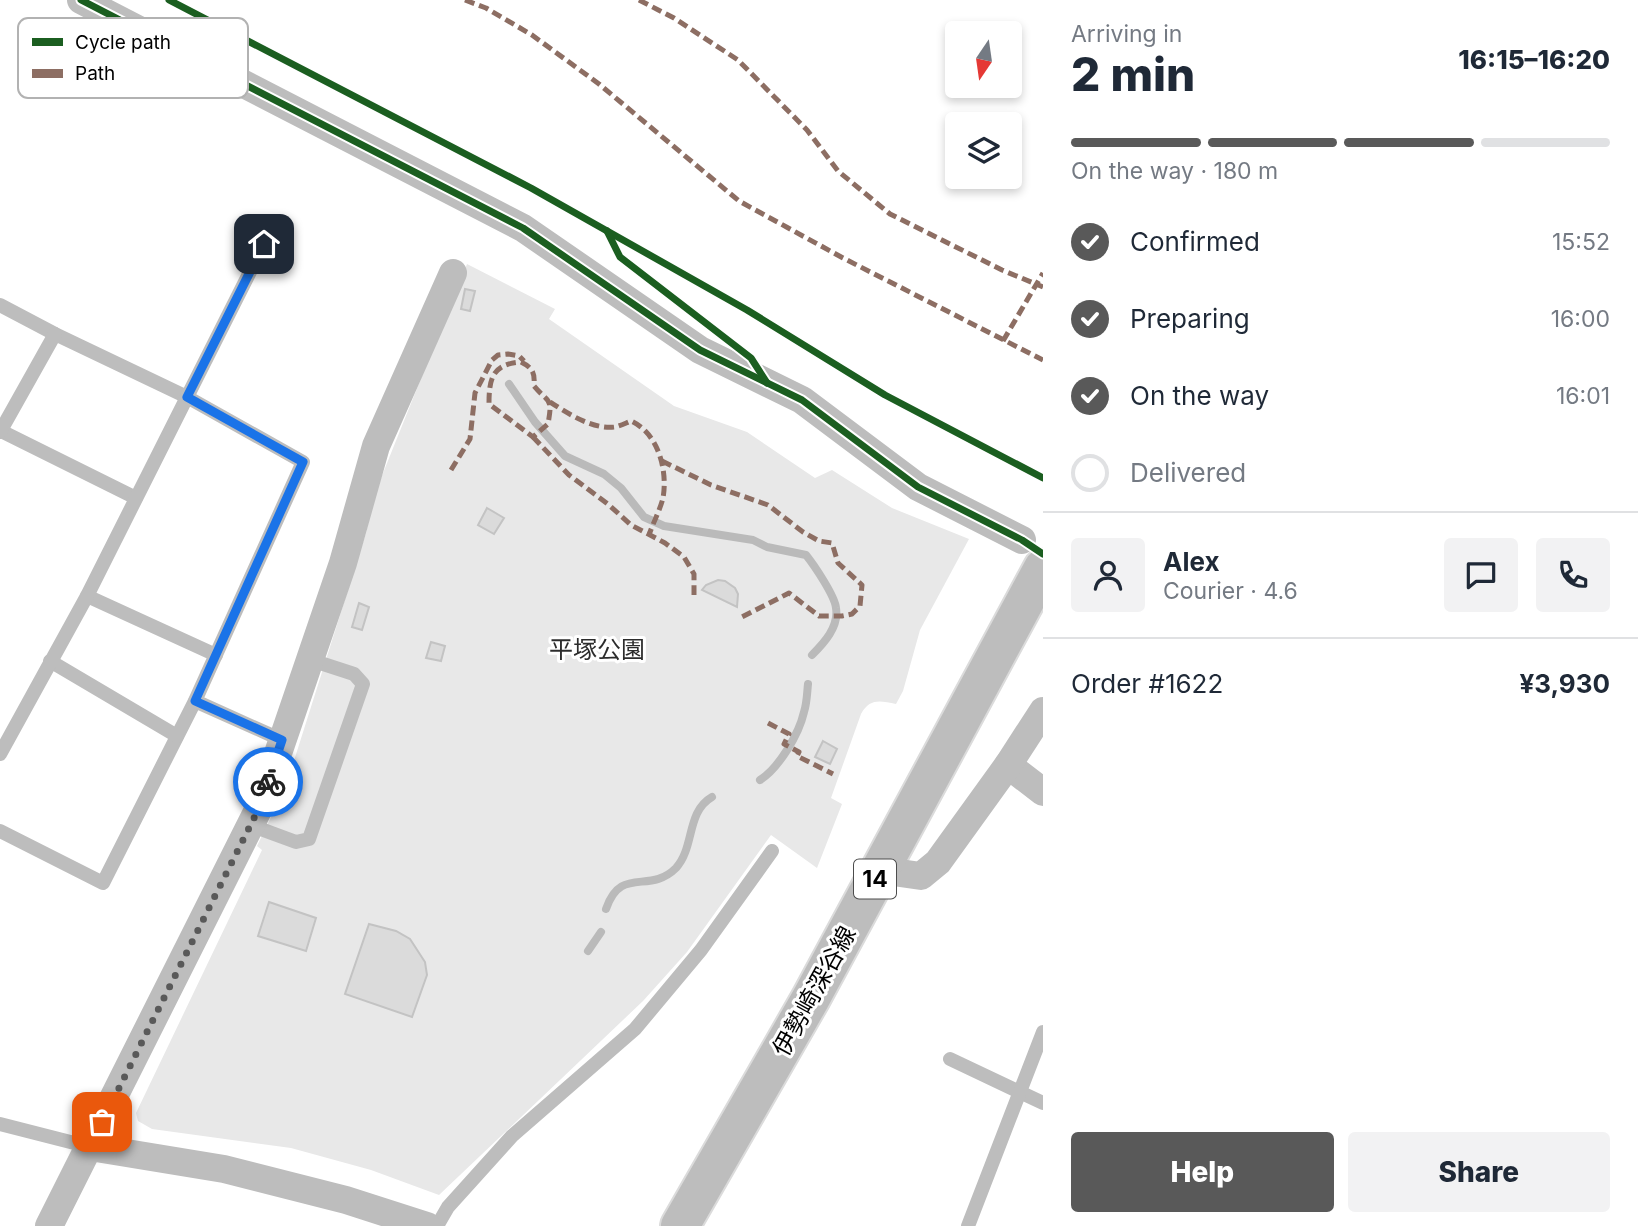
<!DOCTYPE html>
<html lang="en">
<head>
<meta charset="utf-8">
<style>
	:root { --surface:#fff; --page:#f2f2f3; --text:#1f2937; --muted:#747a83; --line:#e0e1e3; --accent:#595959 }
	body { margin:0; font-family:Inter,"Noto Sans JP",sans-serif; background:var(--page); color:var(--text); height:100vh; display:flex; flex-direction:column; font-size:26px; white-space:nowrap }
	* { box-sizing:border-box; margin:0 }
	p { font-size:23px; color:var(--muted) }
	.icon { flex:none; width:38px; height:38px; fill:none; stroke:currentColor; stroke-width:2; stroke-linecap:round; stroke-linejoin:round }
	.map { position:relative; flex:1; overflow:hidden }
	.drawer { display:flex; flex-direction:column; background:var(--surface); width:595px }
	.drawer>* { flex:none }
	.needle { width:46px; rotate:193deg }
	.buttons { position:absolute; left:945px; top:21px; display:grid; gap:14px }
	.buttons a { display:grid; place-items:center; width:77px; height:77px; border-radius:7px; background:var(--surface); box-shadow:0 4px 10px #0003; font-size:35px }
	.pin { position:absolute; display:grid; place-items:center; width:60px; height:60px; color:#fff; margin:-30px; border-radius:14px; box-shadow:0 4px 10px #0006 }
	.courier { position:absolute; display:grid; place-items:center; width:70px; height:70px; margin:-35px; border:5px solid #1a73e8; border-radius:50%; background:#fff; color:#222; box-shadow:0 2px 9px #0007 }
	.overview em { font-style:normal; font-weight:800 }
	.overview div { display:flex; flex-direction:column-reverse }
	.overview { display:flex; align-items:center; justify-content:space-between; height:119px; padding:0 28px }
	h1 { font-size:46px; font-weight:800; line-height:52px }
	.bar { display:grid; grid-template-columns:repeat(4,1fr); gap:10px 7px; align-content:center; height:84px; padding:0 28px }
	.bar i { height:9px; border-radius:5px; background:var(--line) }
	.bar .current { background:var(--accent) }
	.bar p { grid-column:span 4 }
	.line { display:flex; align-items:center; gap:18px; padding:0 28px; border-top:2px solid var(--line) }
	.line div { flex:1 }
	.round { display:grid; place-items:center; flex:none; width:74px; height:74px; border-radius:7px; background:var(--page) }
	ol { padding:0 28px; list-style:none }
	li { display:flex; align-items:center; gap:21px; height:77px }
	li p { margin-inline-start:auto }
	li .icon { padding:7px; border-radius:50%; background:var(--accent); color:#fff; stroke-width:4 }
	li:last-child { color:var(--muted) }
	li i { width:38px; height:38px; border:4px solid var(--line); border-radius:50% }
	.cta { display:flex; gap:14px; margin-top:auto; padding:14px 28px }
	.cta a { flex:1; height:80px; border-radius:7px; background:var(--accent); color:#fff; font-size:28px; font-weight:800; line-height:80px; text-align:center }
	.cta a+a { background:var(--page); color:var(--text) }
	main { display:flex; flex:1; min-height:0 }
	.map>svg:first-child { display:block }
	.green { fill:#e8e8e8 }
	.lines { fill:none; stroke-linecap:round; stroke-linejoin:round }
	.stream { stroke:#bababa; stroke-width:8 }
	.building { fill:#dbdbdb; stroke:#c3c3c3; stroke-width:2 }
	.primary-casing { stroke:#dbdbdb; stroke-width:42 }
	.service { stroke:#bdbdbd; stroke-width:14 }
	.minor { stroke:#bdbdbd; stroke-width:28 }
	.primary { stroke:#bdbdbd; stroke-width:38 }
	.quiet { stroke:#8d6e63; stroke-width:5; stroke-dasharray:10 5; stroke-linecap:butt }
	.cycleway-casing { stroke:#fff; stroke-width:11 }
	.cycleway { stroke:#1b5e20; stroke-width:7 }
	.done { stroke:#595959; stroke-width:7; stroke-dasharray:0 12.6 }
	.route { stroke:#1a73e8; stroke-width:9 }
	.labels { text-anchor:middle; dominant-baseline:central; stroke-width:6; stroke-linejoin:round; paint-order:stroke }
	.shield { fill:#fff; stroke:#4c4c4c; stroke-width:2 }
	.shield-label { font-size:23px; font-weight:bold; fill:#000 }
	.park-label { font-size:24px; fill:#2c2c2c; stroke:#fff }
	.street-label { font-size:24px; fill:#000; stroke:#fff }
	.key { fill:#fff; stroke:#b2b2b2; stroke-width:2 }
	.key-label { font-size:19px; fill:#000 }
</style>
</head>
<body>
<main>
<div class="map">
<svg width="1043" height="1226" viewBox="0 0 1043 1226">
	<rect width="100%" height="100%" fill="#fff"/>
	<path class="green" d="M467 264 555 309 549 319 674 406 747 432 815 478 832 470 892 508 969 539 920 630 903 691 896 704C880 701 870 698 861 714L831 798 842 804 817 868 771 835 687 952 643 1001 439 1195 371 1170 291 1148 152 1129 138 1121 136 1113 262 850 257 846 286 786 366 533 375 493Z"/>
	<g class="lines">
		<g class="stream">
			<path d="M509 384 535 422 565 456 604 474 621 488 644 517 664 526 753 540 767 547 806 555C814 565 835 596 836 608 839 627 824 643 812 655"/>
			<path d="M760 780C779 768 799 734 804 712 807 703 807 693 808 684"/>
			<path d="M606 909C621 865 649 895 676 868 695 847 686 812 712 797"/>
			<path d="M588 951 601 932"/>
		</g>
	</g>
	<g class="building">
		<path d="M465 289 475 291 470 311 461 309Z"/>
		<path d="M487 508 504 518 494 534 478 525Z"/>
		<path d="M718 580 725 581 735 588 738 594 737 607 702 590 706 585Z"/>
		<path d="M359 603 369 607 362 630 352 627Z"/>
		<path d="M431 642 445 646 441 661 426 658Z"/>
		<path d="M823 741 837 749 830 764 815 757Z"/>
		<path d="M269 902 316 918 306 951 258 936Z"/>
		<path d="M369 924 396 931 410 939 425 962 427 975 412 1017 345 994Z"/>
	</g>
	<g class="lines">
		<g class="primary-casing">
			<path id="primary" d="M680 1226 811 998 1043 568"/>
		</g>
		<g class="service">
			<path d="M0 305 55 334 187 397 303 462 195 701 103 883 0 831"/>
			<path d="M1 431 136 498"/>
			<path d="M0 432 55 334"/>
			<path d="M87 596 216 655"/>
			<path d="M50 661 177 736"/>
			<path d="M195 701 282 740"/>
			<path d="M0 754 87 596 264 244"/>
			<path d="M250 825 296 842 309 839 363 684 354 674 311 660"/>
			<path d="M950 1059 1043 1103"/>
			<path d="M0 1124 90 1147"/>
			<path d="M437 1226 448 1207 512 1136 635 1029 701 950 772 851"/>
			<path d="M968 1226 1043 1032"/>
		</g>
		<g class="minor">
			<path d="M81 0 523 228 700 350 802 400 918 487 1022 540"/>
			<path d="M1008 765 1043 792"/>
			<path d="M879 870 921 876 938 862 1008 765 1043 711"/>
			<path d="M90 1147 224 1169 346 1200 427 1226"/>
			<path d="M49 1226 260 806 343 563 376 446 453 273"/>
		</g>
		<use href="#primary" class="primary"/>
		<g class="quiet">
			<path d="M465 0 486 8 532 35 599 84 739 201 843 258 1043 360"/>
			<path d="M639 0 674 18 738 60 807 130 838 171 890 214 1002 270 1043 287"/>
			<path d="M1003 341 1043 273"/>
			<path d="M521 362C533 368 535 373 534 386 549 404 553 396 548 424L533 437 489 404C489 379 492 364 521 362Z"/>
			<path d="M550 402C567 413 593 430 615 427 620 426 626 423 631 421 658 433 668 470 663 498 660 510 653 523 649 535"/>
			<path d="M533 437 569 475 609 505 631 525 665 543 684 557 694 574V595"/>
			<path d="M662 461 711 485 768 505 803 532 819 541 832 543 838 563 862 585 860 606 852 614 842 616H819L789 593 740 618"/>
			<path d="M451 470 470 439 475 393 492 360 498 355 508 354 519 356 524 361"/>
			<path d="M768 723 789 734 784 744 799 752 797 756 833 774"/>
		</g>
		<g class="cycleway-casing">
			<g id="cycleway">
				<path d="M81 0 523 228 700 350 802 400 918 487 1022 540 1043 554"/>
				<path d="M169 0 531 188 747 310 885 395 1043 478"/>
				<path d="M607 231 620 257 751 358 767 383"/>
			</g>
		</g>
		<use href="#cycleway" class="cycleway"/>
	</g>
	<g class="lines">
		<path class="done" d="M102 1122 260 806 268 782"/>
		<path class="route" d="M264 244 187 397 303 462 195 701 282 740 268 782"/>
	</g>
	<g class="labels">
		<rect class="shield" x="854" y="859.5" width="42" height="39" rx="5"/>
		<g class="shield-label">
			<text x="875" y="879">14</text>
		</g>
		<g class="park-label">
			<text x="597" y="649">平塚公園</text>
		</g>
		<g class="street-label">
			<text transform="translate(814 991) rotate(-61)">伊勢崎深谷線</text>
		</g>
	</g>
	<rect x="18" y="18" width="230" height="80" rx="10" class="key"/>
	<rect x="32" y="38" width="31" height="8" fill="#1b5e20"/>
	<rect x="32" y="69" width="31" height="9" fill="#8d6e63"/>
	<g class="key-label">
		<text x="75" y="49">Cycle path</text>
		<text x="75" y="80">Path</text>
	</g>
</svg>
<div class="buttons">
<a><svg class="needle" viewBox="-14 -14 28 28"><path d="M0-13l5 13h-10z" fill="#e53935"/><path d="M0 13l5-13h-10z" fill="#747a83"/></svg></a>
<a><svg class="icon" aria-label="layers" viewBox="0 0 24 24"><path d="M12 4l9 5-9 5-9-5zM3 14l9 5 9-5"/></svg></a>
</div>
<div class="pin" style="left:102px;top:1122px;background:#ea580c"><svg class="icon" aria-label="bag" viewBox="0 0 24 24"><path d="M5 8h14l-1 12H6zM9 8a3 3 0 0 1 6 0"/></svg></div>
<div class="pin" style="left:264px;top:244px;background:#1f2937"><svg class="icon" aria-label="home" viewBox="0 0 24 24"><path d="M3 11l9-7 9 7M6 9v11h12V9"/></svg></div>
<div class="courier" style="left:268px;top:782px"><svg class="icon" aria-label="bike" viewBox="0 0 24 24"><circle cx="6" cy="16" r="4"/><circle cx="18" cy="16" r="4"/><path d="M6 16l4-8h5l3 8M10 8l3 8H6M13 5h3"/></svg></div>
</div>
<section class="drawer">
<div class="overview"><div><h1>2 min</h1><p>Arriving in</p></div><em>16:15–16:20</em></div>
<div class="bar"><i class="current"></i><i class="current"></i><i class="current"></i><i></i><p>On the way · 180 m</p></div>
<ol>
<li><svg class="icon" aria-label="check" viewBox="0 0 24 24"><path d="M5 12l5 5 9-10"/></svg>Confirmed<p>15:52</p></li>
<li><svg class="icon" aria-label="check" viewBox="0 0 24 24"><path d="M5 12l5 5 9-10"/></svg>Preparing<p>16:00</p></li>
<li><svg class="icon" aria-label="check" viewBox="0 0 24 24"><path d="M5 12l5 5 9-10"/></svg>On the way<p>16:01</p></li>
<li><i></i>Delivered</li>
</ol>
<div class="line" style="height:126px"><a class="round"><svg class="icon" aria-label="person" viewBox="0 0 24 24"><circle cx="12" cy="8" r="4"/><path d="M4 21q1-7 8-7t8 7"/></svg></a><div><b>Alex</b><p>Courier · 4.6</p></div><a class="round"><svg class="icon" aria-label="chat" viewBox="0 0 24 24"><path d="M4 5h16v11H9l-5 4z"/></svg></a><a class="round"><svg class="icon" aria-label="phone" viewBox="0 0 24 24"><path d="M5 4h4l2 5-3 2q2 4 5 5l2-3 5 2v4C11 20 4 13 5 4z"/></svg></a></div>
<div class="line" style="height:91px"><div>Order #1622</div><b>¥3,930</b></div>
<div class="cta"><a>Help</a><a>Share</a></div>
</section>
</main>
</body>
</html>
